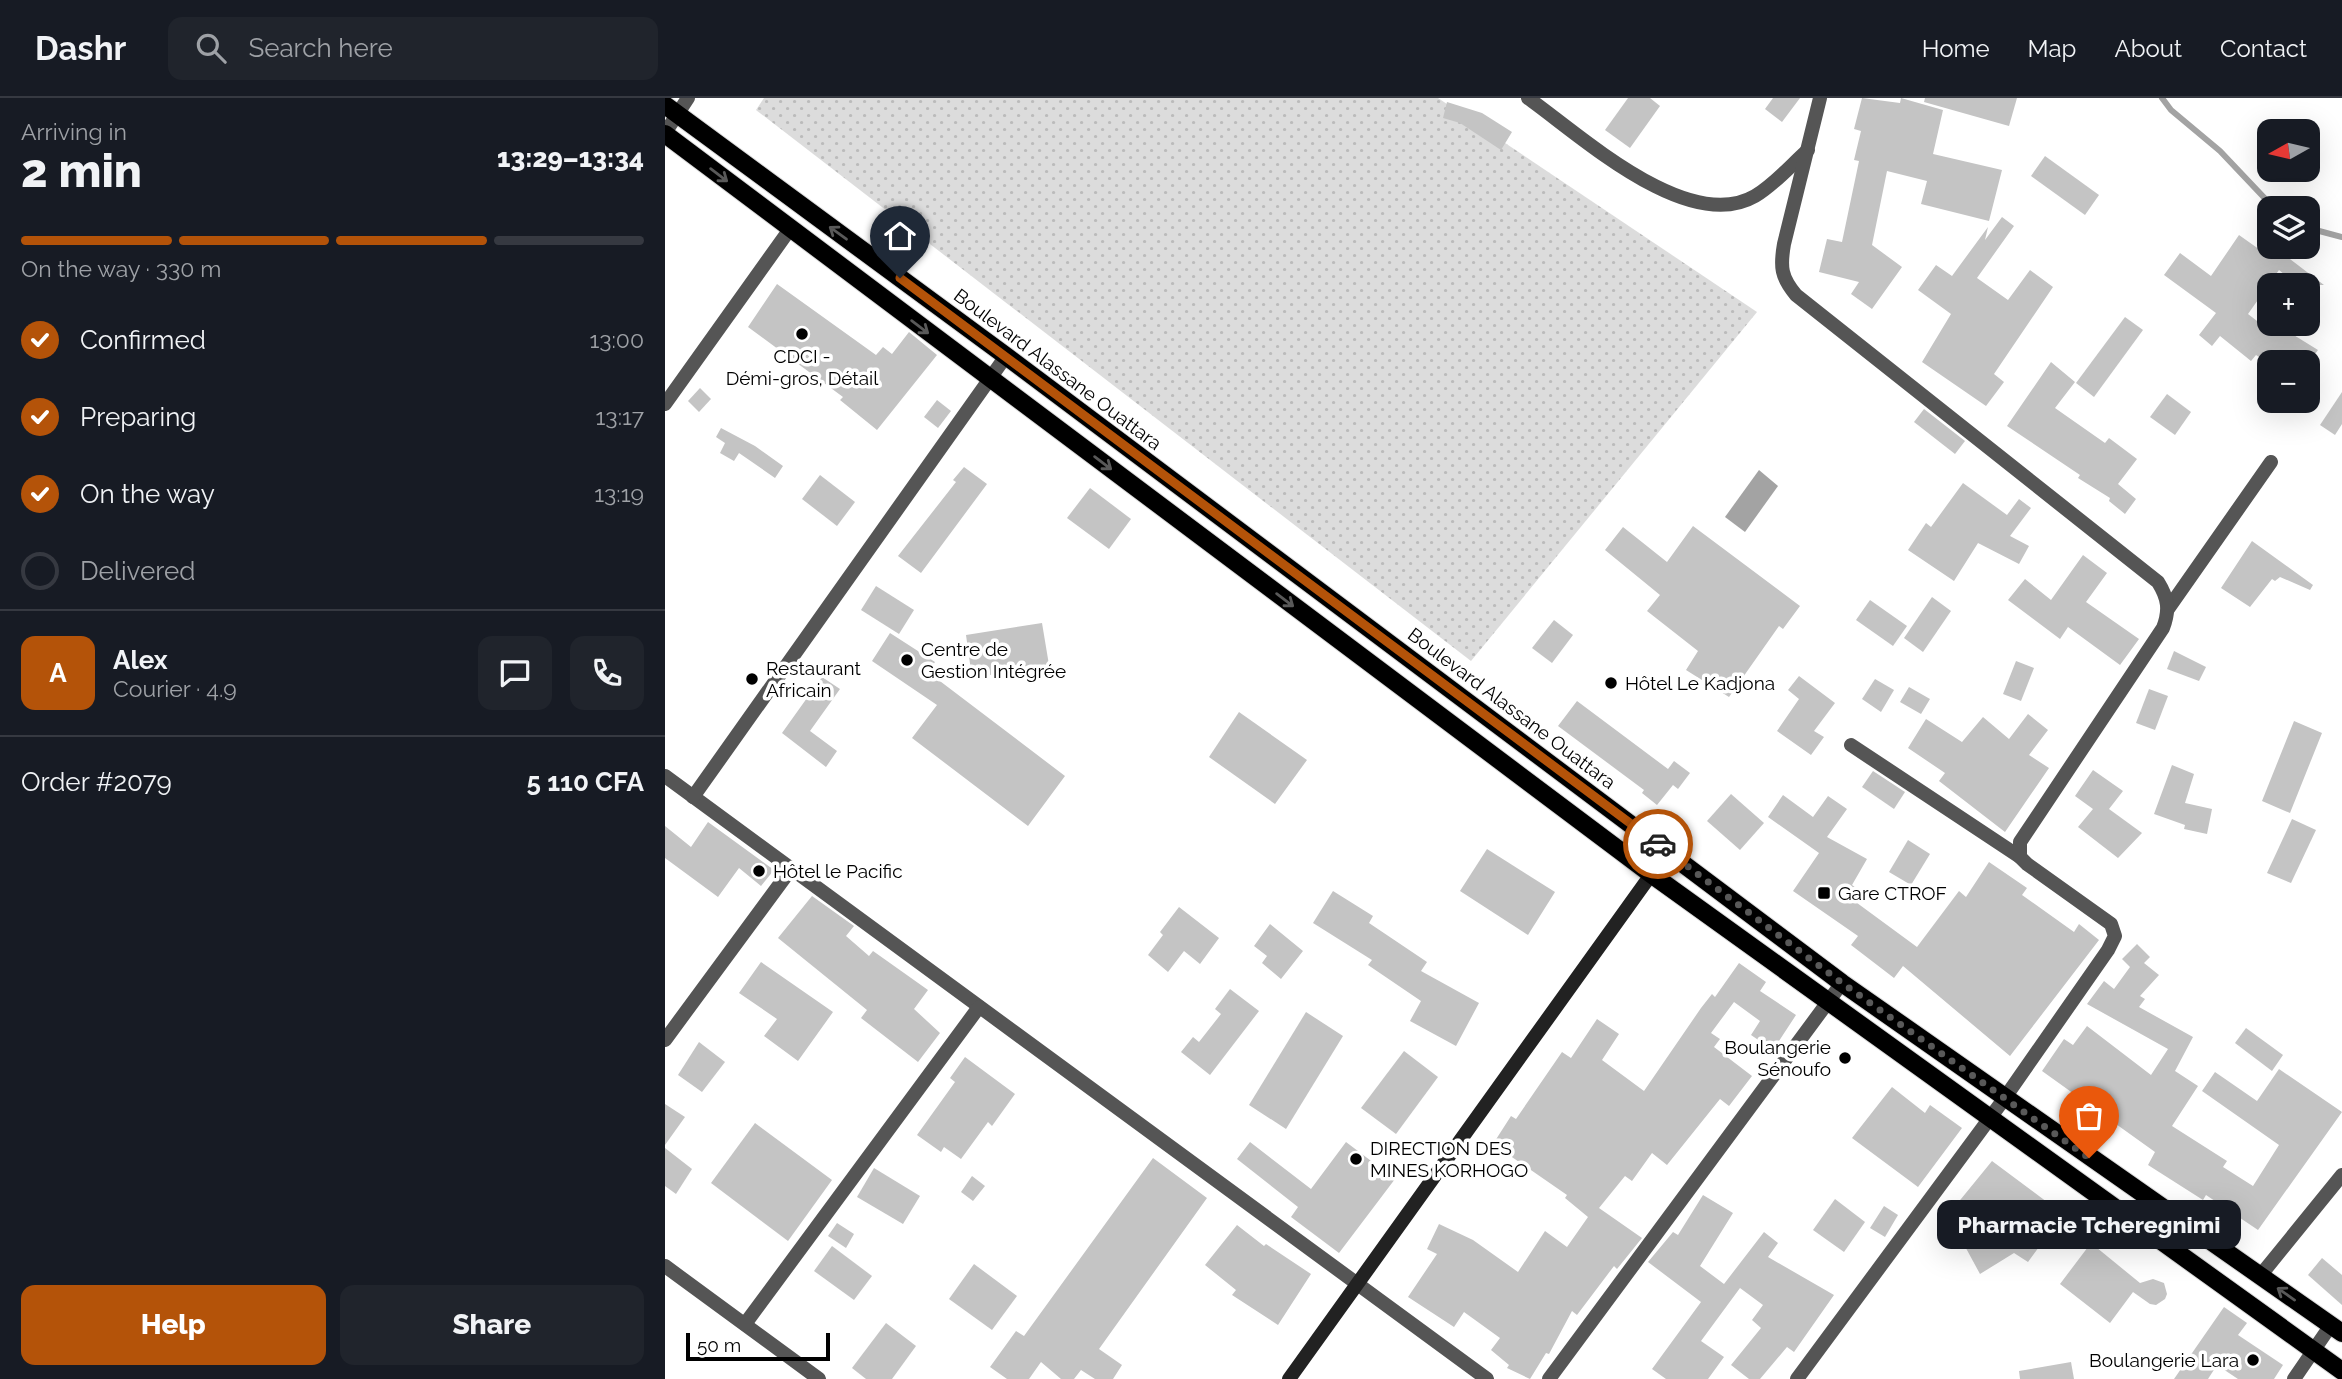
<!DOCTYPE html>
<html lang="en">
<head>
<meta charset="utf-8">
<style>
	:root { --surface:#171b24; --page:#20242c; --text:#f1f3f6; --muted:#9ea1a6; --line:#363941; --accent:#b45309 }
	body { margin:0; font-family:Raleway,sans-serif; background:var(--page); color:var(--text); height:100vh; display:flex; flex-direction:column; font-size:26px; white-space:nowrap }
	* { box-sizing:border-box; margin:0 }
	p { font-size:23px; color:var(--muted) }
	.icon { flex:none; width:38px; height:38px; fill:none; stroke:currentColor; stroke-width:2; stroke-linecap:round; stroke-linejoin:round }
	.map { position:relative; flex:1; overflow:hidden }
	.drawer { display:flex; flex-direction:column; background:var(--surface); width:665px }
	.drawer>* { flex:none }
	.needle { width:46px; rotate:262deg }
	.buttons { position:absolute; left:1592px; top:21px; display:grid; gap:14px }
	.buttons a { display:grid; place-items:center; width:63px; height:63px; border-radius:14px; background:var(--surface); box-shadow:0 7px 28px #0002; font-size:35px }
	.scale { position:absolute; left:21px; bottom:18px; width:144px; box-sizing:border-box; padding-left:7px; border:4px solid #000; border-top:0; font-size:19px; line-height:24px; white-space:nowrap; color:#000; -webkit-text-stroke:5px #fff; paint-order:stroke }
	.pin { position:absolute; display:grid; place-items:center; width:60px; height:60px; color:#fff; margin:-72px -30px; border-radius:50% 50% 50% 0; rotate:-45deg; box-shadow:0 0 7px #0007 }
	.pin .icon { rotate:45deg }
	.courier { position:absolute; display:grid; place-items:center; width:70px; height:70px; margin:-35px; border:5px solid #b45309; border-radius:50%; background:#fff; color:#222; box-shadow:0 2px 9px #0007 }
	.bubble { position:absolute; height:49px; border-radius:14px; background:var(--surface); box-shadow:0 7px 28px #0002; font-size:23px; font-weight:800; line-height:49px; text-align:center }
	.headline em { font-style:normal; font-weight:800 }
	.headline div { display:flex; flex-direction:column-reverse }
	.headline { display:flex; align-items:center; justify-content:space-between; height:119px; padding:0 21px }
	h1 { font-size:46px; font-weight:800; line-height:52px }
	.bar { display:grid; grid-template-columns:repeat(4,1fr); gap:10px 7px; align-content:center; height:84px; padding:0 21px }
	.bar i { height:9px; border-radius:5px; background:var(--line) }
	.bar .selected { background:var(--accent) }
	.bar p { grid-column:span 4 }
	.line { display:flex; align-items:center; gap:18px; padding:0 21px; border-top:2px solid var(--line) }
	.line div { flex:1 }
	.round { display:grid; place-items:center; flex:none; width:74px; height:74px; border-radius:14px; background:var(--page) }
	ol { padding:0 21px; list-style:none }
	li { display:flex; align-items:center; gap:21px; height:77px }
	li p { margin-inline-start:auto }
	li .icon { padding:7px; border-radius:50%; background:var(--accent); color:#fff; stroke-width:4 }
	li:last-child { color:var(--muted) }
	li i { width:38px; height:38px; border:4px solid var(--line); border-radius:50% }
	.action { display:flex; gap:14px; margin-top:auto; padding:14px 21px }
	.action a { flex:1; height:80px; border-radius:14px; background:var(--accent); color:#fff; font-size:28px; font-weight:800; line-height:80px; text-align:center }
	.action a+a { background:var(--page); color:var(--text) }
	header { display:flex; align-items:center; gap:42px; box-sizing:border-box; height:98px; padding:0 35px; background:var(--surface); border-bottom:2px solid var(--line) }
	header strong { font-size:33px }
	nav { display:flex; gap:38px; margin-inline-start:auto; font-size:24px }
	.search { width:490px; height:63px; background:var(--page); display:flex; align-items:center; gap:18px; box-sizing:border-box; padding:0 24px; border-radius:14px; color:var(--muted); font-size:26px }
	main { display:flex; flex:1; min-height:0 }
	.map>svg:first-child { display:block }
	.grass { fill:url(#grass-dots) }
	.water { fill:#a3a3a3 }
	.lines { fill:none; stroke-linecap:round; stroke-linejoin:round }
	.stream { stroke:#a3a3a3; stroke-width:6 }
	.building { fill:#c4c4c4 }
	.primary-casing { stroke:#dbdbdb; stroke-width:20 }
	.street { stroke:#555; stroke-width:14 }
	.secondary { stroke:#222; stroke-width:14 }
	.primary { stroke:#000; stroke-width:18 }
	.oneway { stroke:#595959 }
	.done { stroke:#595959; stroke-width:7; stroke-dasharray:0 12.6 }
	.route { stroke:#b45309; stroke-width:9 }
	.poi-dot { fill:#000; stroke:#fff; stroke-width:2.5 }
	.labels { text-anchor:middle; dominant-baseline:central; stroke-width:7; stroke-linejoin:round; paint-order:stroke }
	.poi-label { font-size:19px; fill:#000; stroke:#fff; text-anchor:start }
	.street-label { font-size:19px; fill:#000; stroke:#fff }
</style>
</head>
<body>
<header>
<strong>Dashr</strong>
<div class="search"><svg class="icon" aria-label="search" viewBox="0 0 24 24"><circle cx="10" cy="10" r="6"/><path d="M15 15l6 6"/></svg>Search here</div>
<nav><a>Home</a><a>Map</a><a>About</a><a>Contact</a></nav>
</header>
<main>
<section class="drawer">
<div class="headline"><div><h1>2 min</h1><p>Arriving in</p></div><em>13:29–13:34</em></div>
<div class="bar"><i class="selected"></i><i class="selected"></i><i class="selected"></i><i></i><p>On the way · 330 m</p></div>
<ol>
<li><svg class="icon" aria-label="check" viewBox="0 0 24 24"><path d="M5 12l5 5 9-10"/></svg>Confirmed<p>13:00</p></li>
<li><svg class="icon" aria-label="check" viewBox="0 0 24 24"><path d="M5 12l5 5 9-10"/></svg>Preparing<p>13:17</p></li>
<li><svg class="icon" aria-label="check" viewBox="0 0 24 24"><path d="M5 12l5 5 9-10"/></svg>On the way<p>13:19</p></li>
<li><i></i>Delivered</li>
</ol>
<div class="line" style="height:126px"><b class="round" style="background:var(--accent);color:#fff">A</b><div><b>Alex</b><p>Courier · 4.9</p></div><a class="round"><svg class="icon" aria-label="chat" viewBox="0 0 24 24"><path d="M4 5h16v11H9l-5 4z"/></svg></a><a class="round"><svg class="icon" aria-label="phone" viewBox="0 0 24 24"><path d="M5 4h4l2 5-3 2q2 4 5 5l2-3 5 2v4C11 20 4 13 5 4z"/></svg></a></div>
<div class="line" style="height:91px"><div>Order #2079</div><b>5 110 CFA</b></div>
<div class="action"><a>Help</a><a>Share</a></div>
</section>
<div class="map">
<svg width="1677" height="1281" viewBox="0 0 1677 1281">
	<defs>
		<pattern id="grass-dots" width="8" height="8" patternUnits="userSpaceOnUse" patternTransform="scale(1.75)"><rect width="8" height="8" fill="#dcdcdc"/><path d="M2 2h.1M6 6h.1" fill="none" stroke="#bbb" stroke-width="1.8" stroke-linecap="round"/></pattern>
	</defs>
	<rect width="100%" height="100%" fill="#fff"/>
	<path class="grass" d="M99 0H773L1092 214 806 563 91 12Z"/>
	<path class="water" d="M1094 372 1113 388 1080 434 1060 419Z"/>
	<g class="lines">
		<g class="stream">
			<path d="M1497 0 1506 12 1555 53 1609 110"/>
			<path d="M1643 130 1677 139"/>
		</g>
	</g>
	<g class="building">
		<path d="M963 0H985L995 8 965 50 940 32Z"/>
		<path d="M1108 0H1135L1117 24 1100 11Z"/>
		<path d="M1197 0 1235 5 1236 0 1278 12 1268 56 1337 72 1324 123 1256 106 1262 83 1222 73 1207 147 1237 169 1207 211 1186 196 1194 184 1154 174 1162 141 1177 144 1194 63 1189 62 1196 33 1189 31Z"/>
		<path d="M1260 0H1352L1344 28 1259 4Z"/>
		<path d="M782 4 817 15 847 34 836 52 795 25 778 20Z"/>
		<path d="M1380 58 1434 97 1420 117 1366 78Z"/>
		<path d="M1337 119 1349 128 1312 180 1343 202 1365 172 1388 189 1329 276 1339 284 1321 308 1257 264 1286 216 1253 192 1271 167 1287 178 1323 129 1320 142Z"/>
		<path d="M1574 137 1598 154 1604 145 1605 149H1609L1659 187H1632L1614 172 1583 216 1609 236 1614 228 1653 252 1644 264H1623L1610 255 1603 265 1591 257 1586 263 1555 238 1547 248 1534 237 1551 215 1499 177 1515 155 1546 178Z"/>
		<path d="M112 186 211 257 218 249 227 256 244 234 272 257 212 332 175 302 178 299 83 229Z"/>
		<path d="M1460 219 1478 232 1429 299 1411 285Z"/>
		<path d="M1386 264 1410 284 1390 310 1440 345 1444 340 1472 361 1453 386 1471 401 1460 416 1444 403 1445 400 1413 380 1415 377 1342 328Z"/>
		<path d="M35 290 46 301 34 314 23 303Z"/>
		<path d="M1677 294V326L1670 337 1655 327Z"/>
		<path d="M1502 296 1526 314 1510 337 1485 319Z"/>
		<path d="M272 302 286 313 273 330 259 319Z"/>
		<path d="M1259 311 1300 343 1290 356 1249 324Z"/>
		<path d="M56 330 90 348 118 368 110 380 74 355 69 363 55 355 60 345 51 339Z"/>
		<path d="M299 369 322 386 256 475 233 458 291 384 288 382Z"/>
		<path d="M155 377 190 404 172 428 137 401Z"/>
		<path d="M1298 385 1342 417 1354 401 1366 410 1345 438 1364 448 1354 466 1313 445 1289 483 1243 452 1261 425 1266 429Z"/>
		<path d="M425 390 466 421 444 451 402 420Z"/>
		<path d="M1028 428 1135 508 1118 531 1114 528 1064 599 1021 572 1033 553 982 513 995 497 940 452 958 429 1002 464Z"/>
		<path d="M1587 443 1648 487 1645 492 1615 479 1610 483 1607 481 1585 509 1556 490Z"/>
		<path d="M1418 457 1442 475 1421 504 1474 541 1455 567 1403 529 1395 541 1343 502 1360 481 1386 502Z"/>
		<path d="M211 488 249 512 234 536 196 512Z"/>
		<path d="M1267 499 1286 513 1258 554 1239 540Z"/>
		<path d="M1205 502 1242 528 1228 548 1191 522Z"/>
		<path d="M889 522 908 537 887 565 867 550Z"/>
		<path d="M377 525 384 567 307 580 301 537Z"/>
		<path d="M225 535 270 564 263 574 400 678 363 728 247 640 272 607 207 563Z"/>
		<path d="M1509 553 1541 569 1534 583 1502 571Z"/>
		<path d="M1351 563 1369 570 1356 603 1338 596Z"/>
		<path d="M1134 578 1170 605 1149 633 1159 639 1146 657 1112 633 1134 601 1123 592Z"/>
		<path d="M157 579 175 591 145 633 172 653 161 669 117 635Z"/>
		<path d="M1210 581 1229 592 1216 614 1197 601Z"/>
		<path d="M1244 589 1265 601 1256 616 1235 604Z"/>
		<path d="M1484 591 1503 598 1490 632 1471 625Z"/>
		<path d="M912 603 1003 671 1009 663 1025 675 1013 691 1008 687 992 707 977 695 979 692 893 628Z"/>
		<path d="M574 614 642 662 610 706 544 659Z"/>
		<path d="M1363 616 1383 632 1364 657 1384 670 1340 734 1274 683 1280 675 1243 650 1261 621 1297 644 1318 619 1344 641Z"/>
		<path d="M1629 623 1657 635 1625 715 1597 703Z"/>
		<path d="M1507 667 1529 676 1520 705 1547 711 1542 736 1519 731 1520 727 1489 716Z"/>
		<path d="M1428 672 1458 693 1444 711 1477 735 1453 760 1413 729 1428 711 1410 698Z"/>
		<path d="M1208 673 1240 694 1229 711 1197 689Z"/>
		<path d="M1066 696 1099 725 1075 752 1042 723Z"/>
		<path d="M1118 697 1148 719 1163 698 1182 711 1162 739 1202 761 1187 787 1194 792 1188 802 1252 849 1294 793 1301 799 1324 764 1362 790 1357 797 1409 834 1414 826 1434 842 1345 958 1238 868 1229 880 1186 847 1193 838 1128 793 1154 755 1103 719Z"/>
		<path d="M1627 721 1651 732 1626 785 1602 775Z"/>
		<path d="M43 724 109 772 96 788 74 770 53 799 0 760V728L26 749Z"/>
		<path d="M1243 742 1265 756 1246 787 1224 774Z"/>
		<path d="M822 751 890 794 863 837 795 793Z"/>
		<path d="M668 793 708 818 704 825 762 864 756 873 814 905 791 948 745 923 756 903 703 867 707 862 648 825Z"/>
		<path d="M147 798 189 828 181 838 204 858 208 853 263 892 249 911 275 935 253 964 196 920 202 912 113 840Z"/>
		<path d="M514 809 554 840 535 866 519 853 503 874 483 857 498 837 495 834Z"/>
		<path d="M605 826 638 853 616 881 597 865 602 858 589 848Z"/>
		<path d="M1472 846 1485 859 1479 865 1494 877 1475 898 1480 901 1474 909 1528 939 1510 973 1533 988 1507 1028 1562 1063 1558 1069 1588 1088 1614 1047 1537 993 1550 974 1592 1003 1614 971 1677 1014 1593 1132 1541 1097 1538 1102 1483 1067 1490 1054 1377 973 1399 941 1408 947 1422 928 1486 977 1503 951 1422 906 1439 883 1449 891 1465 869 1457 861Z"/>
		<path d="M96 864 168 914 133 963 99 938 112 921 74 895Z"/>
		<path d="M1074 865 1101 884 1095 893 1131 917 1108 952 1086 937 1095 923 1069 904 1046 935 1055 941 1049 949 1087 978 1064 1008 1055 1001 1002 1067 987 1055 967 1083 960 1078 934 1110 977 1140 952 1171 949 1168 912 1217 907 1213 884 1256 881 1255 865 1281 842 1270 844 1267 826 1252 835 1240 799 1214 789 1229 743 1199 772 1156 762 1151 774 1126 808 1142 853 1174 880 1133 902 1149 923 1119 900 1100 902 1097 828 1046 846 1018 851 1021 897 954 906 960 932 921 954 936 937 962 979 993 1036 910 1047 896 1050 899Z"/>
		<path d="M565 891 594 913 545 977 516 954 528 939 534 944 556 916 550 911Z"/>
		<path d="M641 914 678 938 621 1031 584 1007Z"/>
		<path d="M1581 930 1618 957 1607 973 1570 945Z"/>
		<path d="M34 944 60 964 37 994 13 977Z"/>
		<path d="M739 953 773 979 731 1036 696 1010Z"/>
		<path d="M300 959 350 996 327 1028 323 1024 296 1061 279 1049 276 1054 252 1037 290 984 285 980Z"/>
		<path d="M1227 989 1260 1015 1265 1007 1297 1030 1253 1089 1187 1040Z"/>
		<path d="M0 1006 20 1019 0 1047Z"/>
		<path d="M90 1025 167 1082 123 1143 46 1085Z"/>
		<path d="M585 1044 646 1091 681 1044 730 1081 674 1155 626 1119 633 1109 572 1061Z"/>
		<path d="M0 1050 27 1071 11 1096 0 1088Z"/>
		<path d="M488 1060 542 1100 434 1251 457 1267 448 1281H430L416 1272 409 1281H396L376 1264 364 1281H342L325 1269 351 1233 359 1238Z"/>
		<path d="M1327 1063 1398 1116 1363 1164 1349 1155 1315 1176 1296 1141 1287 1112Z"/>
		<path d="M209 1070 255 1098 238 1126 192 1099Z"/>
		<path d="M307 1078 320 1088 308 1103 296 1094Z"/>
		<path d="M1038 1097 1068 1115 1035 1168 1059 1186 1099 1134 1113 1145 1103 1159 1169 1197 1129 1254 1122 1249 1095 1281H1084L1066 1267 1096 1230 1087 1222 1098 1207 1075 1190 1036 1243 1059 1259 1043 1281H1001L987 1271 1036 1204 983 1164 1008 1134 1013 1137Z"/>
		<path d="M1170 1101 1200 1124 1179 1154 1148 1132Z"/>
		<path d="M1219 1108 1233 1117 1220 1139 1205 1130Z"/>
		<path d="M172 1125 189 1136 181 1150 163 1138Z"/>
		<path d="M572 1127 599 1148 601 1146 646 1176 613 1227 567 1197 571 1192 540 1167Z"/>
		<path d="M1426 1145 1475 1185 1488 1181 1499 1185 1502 1196 1500 1201 1491 1207 1485 1206 1468 1194 1445 1225 1395 1186Z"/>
		<path d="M167 1148 207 1178 189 1202 149 1173Z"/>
		<path d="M1657 1160 1677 1177V1207L1643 1177Z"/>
		<path d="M309 1166 352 1198 327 1232 284 1201Z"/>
		<path d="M1559 1209 1582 1225 1573 1237 1618 1267 1609 1281H1573L1552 1267 1543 1281H1509Z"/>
		<path d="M221 1225 251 1248 227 1281H201L187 1270Z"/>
		<path d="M1406 1264 1409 1281H1355L1354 1273Z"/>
	</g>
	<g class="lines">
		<g class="primary-casing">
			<g id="primary">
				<path d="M0 7 341 258 1177 885 1677 1235"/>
				<path d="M0 36 986 776 1677 1273"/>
			</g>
		</g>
		<g class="street">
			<path d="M863 0C915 37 1023 137 1090 98 1109 87 1126 67 1143 52"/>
			<path d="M0 35 23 0"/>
			<path d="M0 306 125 131"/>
			<path d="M1503 511 1606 364"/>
			<path d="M1186 647 1355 759"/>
			<path d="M0 678 822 1281"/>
			<path d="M28 699 341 258"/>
			<path d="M0 942 126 771"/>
			<path d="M0 1168 154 1281"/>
			<path d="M1595 1178 1677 1077"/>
			<path d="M80 1226 314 909"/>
			<path d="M884 1281 1177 885"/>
			<path d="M1132 1281 1339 1001 1443 852 1450 838 1446 826 1362 766 1355 759V744L1498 530C1505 512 1503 500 1493 484L1131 197C1116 179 1115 169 1119 146L1155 0"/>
			<path d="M1629 1281 1666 1227"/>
		</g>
		<path class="secondary" d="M624 1281 1003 753"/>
		<use href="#primary" class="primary"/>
	</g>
	<defs><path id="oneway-shaft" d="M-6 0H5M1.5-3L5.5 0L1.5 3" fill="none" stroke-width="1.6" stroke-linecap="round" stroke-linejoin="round" transform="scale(1.75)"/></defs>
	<g class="oneway">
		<use href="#oneway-shaft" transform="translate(54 77) rotate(37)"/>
		<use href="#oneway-shaft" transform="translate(173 135) rotate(-144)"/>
		<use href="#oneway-shaft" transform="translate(255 229) rotate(37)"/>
		<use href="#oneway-shaft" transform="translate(438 365) rotate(37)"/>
		<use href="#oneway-shaft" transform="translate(620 502) rotate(37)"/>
		<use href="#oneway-shaft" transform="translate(1621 1196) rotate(-145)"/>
	</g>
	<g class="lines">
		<path class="done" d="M993 746 1177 885 1424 1060"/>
		<path class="route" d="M235 180 993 746"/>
	</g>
	<g class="poi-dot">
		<circle cx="137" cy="236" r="7"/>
		<circle cx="242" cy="562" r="7"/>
		<circle cx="87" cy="581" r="7"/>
		<circle cx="946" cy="585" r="7"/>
		<circle cx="94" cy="773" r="7"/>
		<rect x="1152" y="788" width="14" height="14" rx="3.5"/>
		<circle cx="1180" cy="960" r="7"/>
		<circle cx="691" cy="1061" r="7"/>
		<circle cx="1588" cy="1262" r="7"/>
	</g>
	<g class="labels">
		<g class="poi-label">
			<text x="137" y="258" text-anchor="middle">CDCI -<tspan x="137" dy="22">Démi-gros, Détail</tspan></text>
			<text x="256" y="551">Centre de<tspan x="256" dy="22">Gestion Intégrée</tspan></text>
			<text x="101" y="570">Restaurant<tspan x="101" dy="22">Africain</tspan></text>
			<text x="960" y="585">Hôtel Le Kadjona</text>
			<text x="108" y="773">Hôtel le Pacific</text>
			<text x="1173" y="795">Gare CTROF</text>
			<text x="1166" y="949" text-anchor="end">Boulangerie<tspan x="1166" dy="22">Sénoufo</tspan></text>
			<text x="705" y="1050">DIRECTION DES<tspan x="705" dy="22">MINES KORHOGO</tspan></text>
			<text x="1574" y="1262" text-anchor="end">Boulangerie Lara</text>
		</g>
		<g class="street-label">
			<text transform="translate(393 271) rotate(37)">Boulevard Alassane Ouattara</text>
			<text transform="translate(847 610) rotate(37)">Boulevard Alassane Ouattara</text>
		</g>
	</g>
</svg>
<div class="buttons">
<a><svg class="needle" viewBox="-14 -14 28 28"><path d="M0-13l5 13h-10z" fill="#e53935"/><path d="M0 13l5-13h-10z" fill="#9ea1a6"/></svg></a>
<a><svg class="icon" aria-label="layers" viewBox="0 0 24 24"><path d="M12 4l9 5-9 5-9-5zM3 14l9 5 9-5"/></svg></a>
<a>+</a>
<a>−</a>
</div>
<div class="scale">50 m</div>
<div class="pin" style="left:1424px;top:1060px;background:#ea580c"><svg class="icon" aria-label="bag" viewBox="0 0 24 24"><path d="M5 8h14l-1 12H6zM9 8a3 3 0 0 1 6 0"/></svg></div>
<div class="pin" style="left:235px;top:180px;background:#1f2937"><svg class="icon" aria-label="home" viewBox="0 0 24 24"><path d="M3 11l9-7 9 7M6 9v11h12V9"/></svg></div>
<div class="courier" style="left:993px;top:746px"><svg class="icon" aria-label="car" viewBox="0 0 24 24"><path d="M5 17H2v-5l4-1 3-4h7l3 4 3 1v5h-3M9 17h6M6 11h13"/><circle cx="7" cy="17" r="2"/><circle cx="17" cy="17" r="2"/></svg></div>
<div class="bubble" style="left:1272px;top:1102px;width:304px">Pharmacie Tcheregnimi</div>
</div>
</main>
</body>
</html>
